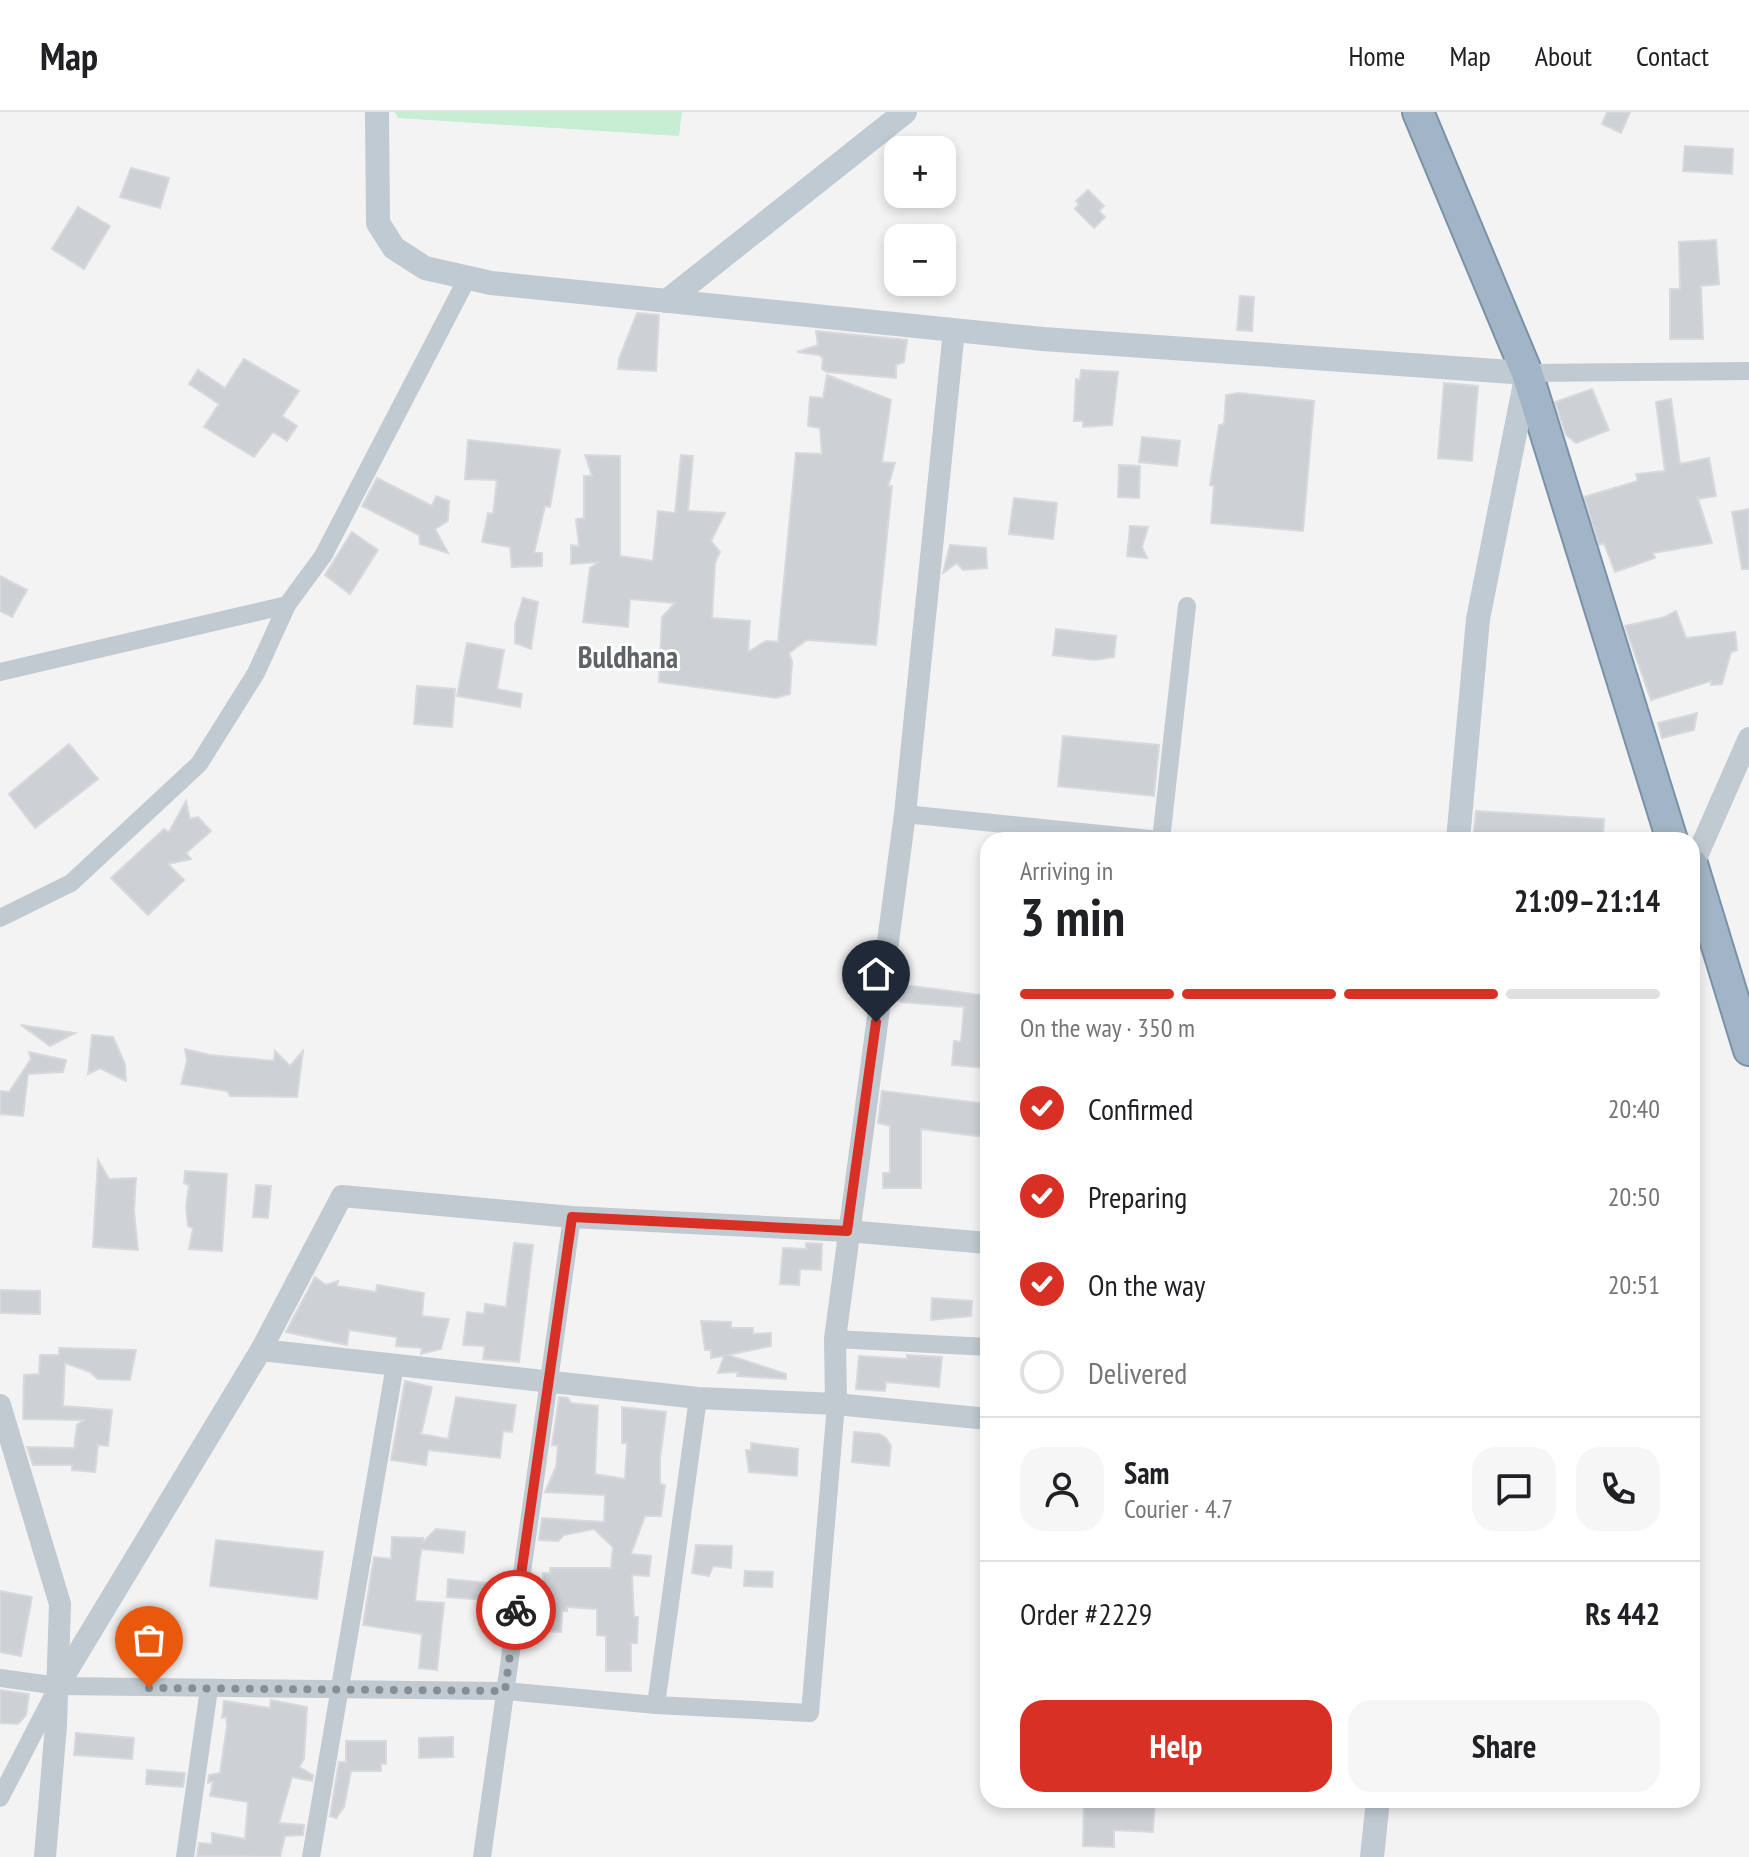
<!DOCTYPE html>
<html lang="en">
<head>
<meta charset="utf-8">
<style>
	:root { --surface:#fff; --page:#f6f6f6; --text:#202124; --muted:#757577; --line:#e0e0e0; --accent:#d93025 }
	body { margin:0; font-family:"PT Sans Narrow",sans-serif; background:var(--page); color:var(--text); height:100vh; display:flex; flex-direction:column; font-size:30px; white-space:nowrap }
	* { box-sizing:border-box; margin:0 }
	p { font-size:26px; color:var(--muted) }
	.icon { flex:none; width:44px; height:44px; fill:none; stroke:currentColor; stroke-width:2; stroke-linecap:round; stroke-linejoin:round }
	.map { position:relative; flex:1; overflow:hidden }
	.details { position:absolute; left:980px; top:720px; width:720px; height:976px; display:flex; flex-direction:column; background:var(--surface); border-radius:24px; box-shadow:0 4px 12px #0003 }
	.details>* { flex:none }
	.controls { position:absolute; left:884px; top:24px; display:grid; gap:16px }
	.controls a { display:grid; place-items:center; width:72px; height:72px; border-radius:16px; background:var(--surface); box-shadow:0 4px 12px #0003; font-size:40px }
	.pin { position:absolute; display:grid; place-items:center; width:68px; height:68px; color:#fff; margin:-82px -34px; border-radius:50% 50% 50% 0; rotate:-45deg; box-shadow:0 0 8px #0007 }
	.pin .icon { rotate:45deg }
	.courier { position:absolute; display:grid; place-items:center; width:80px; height:80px; margin:-40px; border:6px solid #d93025; border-radius:50%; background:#fff; color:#222; box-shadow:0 2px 10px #0007 }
	.summary em { font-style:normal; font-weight:700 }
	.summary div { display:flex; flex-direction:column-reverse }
	.summary { display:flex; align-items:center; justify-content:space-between; height:136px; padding:0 40px }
	h1 { font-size:52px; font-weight:700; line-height:60px }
	.bar { display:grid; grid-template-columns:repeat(4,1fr); gap:12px 8px; align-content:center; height:96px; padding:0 40px }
	.bar i { height:10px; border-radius:6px; background:var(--line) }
	.bar .current { background:var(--accent) }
	.bar p { grid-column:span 4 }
	.line { display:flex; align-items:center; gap:20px; padding:0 40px; border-top:2px solid var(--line) }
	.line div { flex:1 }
	.round { display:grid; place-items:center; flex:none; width:84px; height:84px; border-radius:24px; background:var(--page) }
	ol { padding:0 40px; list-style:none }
	li { display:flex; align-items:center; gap:24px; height:88px }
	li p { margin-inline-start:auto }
	li .icon { padding:8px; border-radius:50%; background:var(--accent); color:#fff; stroke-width:4 }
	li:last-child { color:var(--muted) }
	li i { width:44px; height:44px; border:4px solid var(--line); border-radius:50% }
	.action { display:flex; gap:16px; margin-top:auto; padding:16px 40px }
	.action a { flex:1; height:92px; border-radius:24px; background:var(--accent); color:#fff; font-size:32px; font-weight:700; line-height:92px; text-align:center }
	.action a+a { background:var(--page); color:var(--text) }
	header { display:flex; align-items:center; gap:48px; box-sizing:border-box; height:112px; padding:0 40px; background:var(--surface); border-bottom:2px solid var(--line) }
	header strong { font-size:38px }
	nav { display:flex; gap:44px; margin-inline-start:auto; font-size:28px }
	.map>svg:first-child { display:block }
	.green { fill:#c5eed3 }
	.building { fill:#cdd0d4; stroke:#d7d9dd; stroke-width:2 }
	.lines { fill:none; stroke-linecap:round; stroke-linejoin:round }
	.trunk-casing { stroke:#7992a9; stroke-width:34 }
	.minor { stroke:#c1cad0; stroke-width:18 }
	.tertiary { stroke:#c1cad0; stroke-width:22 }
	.secondary { stroke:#c0cad2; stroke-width:24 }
	.trunk { stroke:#a1b5c6; stroke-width:30 }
	.done { stroke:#868e93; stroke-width:8; stroke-dasharray:0 14.4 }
	.route { stroke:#d93025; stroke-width:10 }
	.labels { text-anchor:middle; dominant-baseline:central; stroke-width:6; stroke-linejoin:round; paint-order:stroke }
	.district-label { font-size:30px; font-weight:bold; fill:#5f6367; stroke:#fff }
</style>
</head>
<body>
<header>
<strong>Map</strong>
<nav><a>Home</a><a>Map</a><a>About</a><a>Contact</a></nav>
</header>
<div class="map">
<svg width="1749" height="1745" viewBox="0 0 1749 1745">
	<rect width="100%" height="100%" fill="#f4f3f3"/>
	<path class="green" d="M395 0H682L679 24 398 6Z"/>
	<g class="building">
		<path d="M1607 0H1630L1621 21 1602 12Z"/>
		<path d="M1685 34 1733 37 1732 62 1683 59Z"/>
		<path d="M131 56 169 66 160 96 120 85Z"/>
		<path d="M1088 78 1104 94 1099 99 1105 105 1094 116 1075 97 1079 92 1076 89Z"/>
		<path d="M78 95 110 114 84 157 52 137Z"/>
		<path d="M1716 128 1719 172 1701 174 1703 227H1670V177H1680L1679 130Z"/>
		<path d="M1240 184 1254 185 1252 219 1237 218Z"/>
		<path d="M637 201 659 203 656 259 618 257 619 247Z"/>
		<path d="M816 219 907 228 904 250 896 253V266L827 260 822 257 823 246 819 243 797 240 818 233Z"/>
		<path d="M244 247 299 279 282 304 297 314 287 329 273 320 254 345 204 315 219 292 189 272 198 258 225 276Z"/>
		<path d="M1081 258 1118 260 1112 313 1083 315V309H1074L1076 267 1080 268Z"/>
		<path d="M827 263 891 288 882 350 895 351 888 374H892L876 533 807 528 789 541 792 550 790 582 776 586 659 570 662 505 675 491 630 487 628 515 583 510 590 456 599 450 571 452V433L579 434 576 407 584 406V364H592L585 343 620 344V444L653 449 658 399 675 401 681 343 693 344 688 399 725 401 711 429 720 440 715 451 712 506 750 509 748 540 766 529 778 530 796 341 822 342 820 316 808 314 810 285 823 286Z"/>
		<path d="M1444 271 1478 274 1472 349 1438 346Z"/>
		<path d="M1592 277 1609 318 1576 331 1566 323 1555 290Z"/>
		<path d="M1238 281 1314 289 1303 419 1211 411 1214 374 1210 373 1219 313 1224 312 1226 283Z"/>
		<path d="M1671 287 1680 352 1709 346 1716 384 1699 387 1697 384 1712 431 1653 441 1655 446 1615 460 1604 431 1599 433 1584 385 1638 369 1636 362 1665 359 1656 290Z"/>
		<path d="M1142 325 1180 329 1177 354 1139 350Z"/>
		<path d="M468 328 560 338 550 395 545 394 534 441H542V454L512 455 510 435 482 430 488 401 493 402 497 368 465 367Z"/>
		<path d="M1119 353 1140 354 1139 386 1118 385Z"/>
		<path d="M377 366 432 394 436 384 449 389 448 409 435 417 448 441 420 432 419 423 362 394Z"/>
		<path d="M1014 386 1057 391 1053 427 1009 422Z"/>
		<path d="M1749 397V457H1742L1732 400Z"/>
		<path d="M1130 414 1148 415 1142 435 1147 446 1127 444Z"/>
		<path d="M352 420 378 438 350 482 325 463Z"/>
		<path d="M950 433 986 436 987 456 963 458 957 451 943 461Z"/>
		<path d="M0 464 27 478 12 505 0 499Z"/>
		<path d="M523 486 538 490 531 537 515 531V513Z"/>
		<path d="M1676 499 1686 526 1735 520 1737 538 1731 540 1722 572 1711 573V569L1651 588 1625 514 1665 505Z"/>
		<path d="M1056 517 1116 524 1114 545 1095 548 1053 543Z"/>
		<path d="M467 531 504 538 497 577 522 582 520 595 457 584Z"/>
		<path d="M417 574 455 577 452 615 414 612Z"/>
		<path d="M1697 601 1694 618 1662 626 1658 611Z"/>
		<path d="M1063 624 1159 633 1154 684 1058 674Z"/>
		<path d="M69 632 98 667 35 716 9 682Z"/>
		<path d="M186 689 190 707 198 705 211 719 186 741 191 747 168 752 184 768 148 803 111 766 164 717 169 720Z"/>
		<path d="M1476 699 1604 707 1603 728H1473Z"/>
		<path d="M896 872 988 884V956L952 953 954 929 961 930 964 895 901 890 895 887Z"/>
		<path d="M21 913 75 921 50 934Z"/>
		<path d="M92 923 113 925 125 952 126 969 100 956 88 962Z"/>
		<path d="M185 937 210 943 274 949 275 939 290 954 303 939 297 985 230 984 227 979 181 972 187 949Z"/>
		<path d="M29 940 66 948 63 960 28 962 23 1004 0 1002V979L9 980 31 947Z"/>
		<path d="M882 979 988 992 984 1025 921 1017V1076H883V1061H890V1014L878 1011Z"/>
		<path d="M98 1048 109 1067 136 1066 134 1099 138 1138 93 1135Z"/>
		<path d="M185 1059 227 1062 222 1139 189 1137 193 1116 188 1114 186 1095 189 1073 184 1071Z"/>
		<path d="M256 1073 271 1074 268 1106 253 1105Z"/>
		<path d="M514 1131 533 1133 519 1250 483 1247 485 1234 463 1233 467 1200 484 1202 485 1192 506 1195Z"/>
		<path d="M806 1131 822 1132 821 1158 800 1157 799 1173 780 1172 783 1136 806 1137Z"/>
		<path d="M315 1165 326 1173 338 1169 337 1174 376 1180 377 1173 424 1181 422 1204 449 1207 441 1237 421 1242 422 1236 396 1234 397 1225 349 1218 347 1233 286 1220Z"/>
		<path d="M0 1178 40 1179V1202L0 1201Z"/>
		<path d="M932 1186 972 1189 971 1204 931 1208Z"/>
		<path d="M701 1209 731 1210V1216H753V1222L771 1221V1234L728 1243 786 1262V1267L737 1264 738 1260 718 1261 724 1244 711 1246V1238H705Z"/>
		<path d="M59 1236 136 1238 130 1268 98 1267 90 1260 65 1251 63 1294 112 1298 108 1334 98 1333 95 1360 72 1358V1353H33L27 1335 74 1336 77 1313 84 1308 23 1307 24 1263 39 1262 40 1243H59Z"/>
		<path d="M907 1243 942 1245 939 1275 886 1270 885 1279 856 1277 859 1244 907 1247Z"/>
		<path d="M405 1269 432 1275 421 1322 448 1327 456 1285 516 1293 512 1320 503 1319 500 1346 428 1338 426 1353 391 1348Z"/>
		<path d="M559 1285 568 1286 571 1291 598 1294 595 1362 625 1367 627 1331H622V1295L666 1300 660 1347V1372L665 1373 661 1404H645L631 1442 651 1444 649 1464 632 1463 634 1505H638L637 1531H631V1559H606V1524L597 1523V1497L567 1495V1499H562L561 1520 526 1518 531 1484H543V1461H550V1456H611L613 1435 594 1417 564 1423 558 1429 539 1428 542 1406 604 1410 605 1383 545 1380 556 1355 558 1334 552 1333Z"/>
		<path d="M854 1320 879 1322 886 1326 891 1334 889 1354 852 1350Z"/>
		<path d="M751 1331 798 1337 797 1364 749 1360 746 1338H751Z"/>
		<path d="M436 1417 465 1420 463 1441 422 1437 420 1445 415 1489 444 1491 437 1558 419 1556 422 1522 363 1513 374 1445 391 1447 392 1425 423 1426V1430Z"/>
		<path d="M216 1428 323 1440 317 1487 210 1474Z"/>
		<path d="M696 1433 732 1434 731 1456 713 1454 709 1464 692 1461Z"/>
		<path d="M745 1459 773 1460 772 1475 744 1474Z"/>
		<path d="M448 1467 487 1471 486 1488 447 1485Z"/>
		<path d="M0 1479 32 1485 21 1544 0 1540Z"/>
		<path d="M0 1578 29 1582 26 1603 18 1612 0 1611Z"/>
		<path d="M271 1588 307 1595 304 1647 299 1655 313 1663 312 1669 292 1665 279 1711 304 1713 303 1723 285 1724 280 1745 197 1744 199 1731 212 1732V1721L245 1727 248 1690 210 1684 213 1669 208 1671 209 1663 220 1661 227 1614 226 1605 222 1606 224 1589 270 1596Z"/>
		<path d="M76 1621 134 1626 132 1647 74 1643Z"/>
		<path d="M453 1625V1645L419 1646V1626Z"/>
		<path d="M346 1629H386V1652H381V1659H351L344 1695 336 1706 330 1704 339 1650H346Z"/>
		<path d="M147 1658 185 1661 183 1675 146 1672Z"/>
		<path d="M1084 1688H1155L1153 1720 1114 1718V1735L1083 1734Z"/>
	</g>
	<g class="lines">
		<g class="trunk-casing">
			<g id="trunk">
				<path d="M1418 0 1527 261 1672 728"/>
				<path d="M1692 752 1749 938"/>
			</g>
		</g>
		<g class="minor">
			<path d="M1527 261 1749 259"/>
			<path d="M0 560 287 493 323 444 468 165"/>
			<path d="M905 702 1160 728"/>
			<path d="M1161 728 1187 494"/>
			<path d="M0 806 71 771 199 652 256 561 287 493"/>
			<path d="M835 1227 988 1235"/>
			<path d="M698 1286 656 1593 810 1601 836 1292"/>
			<path d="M0 1566 58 1574 505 1579 656 1593"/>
			<path d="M0 1686 55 1580"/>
			<path d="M185 1745 209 1577"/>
			<path d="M311 1745 395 1253"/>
			<path d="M482 1745 572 1105"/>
		</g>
		<g class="tertiary">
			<path d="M1693 753 1749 626"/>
			<path d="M261 1238 342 1084 572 1105 847 1119 988 1131"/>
			<path d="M836 1292 835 1227 905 702 954 218"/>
			<path d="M0 1293 60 1492 56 1613 45 1745"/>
			<path d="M58 1574 261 1238 698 1286 836 1292 988 1307"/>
		</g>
		<g class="secondary">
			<path d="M377 0 378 111 394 136 425 156 491 171 1043 227 1527 261 1478 507 1458 728"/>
			<path d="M667 189 905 0"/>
			<path d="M1372 1745 1378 1688"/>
		</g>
		<use href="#trunk" class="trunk"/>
	</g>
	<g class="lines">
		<path class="done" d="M149 1576 505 1579 516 1498"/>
		<path class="route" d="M516 1498 572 1105 847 1119 876 910"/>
	</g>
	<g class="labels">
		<g class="district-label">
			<text x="628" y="544">Buldhana</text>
		</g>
	</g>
</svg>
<div class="controls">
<a>+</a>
<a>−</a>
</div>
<div class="pin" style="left:149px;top:1576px;background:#ea580c"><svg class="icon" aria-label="bag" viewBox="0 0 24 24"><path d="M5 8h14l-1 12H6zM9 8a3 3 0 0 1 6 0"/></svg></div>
<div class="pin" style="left:876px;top:910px;background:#1f2937"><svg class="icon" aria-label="home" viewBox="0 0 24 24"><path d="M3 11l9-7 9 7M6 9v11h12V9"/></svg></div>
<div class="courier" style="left:516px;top:1498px"><svg class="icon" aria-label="bike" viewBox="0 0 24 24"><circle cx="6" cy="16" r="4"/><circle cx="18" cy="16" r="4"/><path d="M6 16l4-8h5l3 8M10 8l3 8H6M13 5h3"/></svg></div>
<section class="details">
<div class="summary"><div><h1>3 min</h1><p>Arriving in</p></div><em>21:09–21:14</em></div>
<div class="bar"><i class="current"></i><i class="current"></i><i class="current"></i><i></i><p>On the way · 350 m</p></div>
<ol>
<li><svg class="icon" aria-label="check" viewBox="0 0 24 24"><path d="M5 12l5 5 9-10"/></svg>Confirmed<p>20:40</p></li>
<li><svg class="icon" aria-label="check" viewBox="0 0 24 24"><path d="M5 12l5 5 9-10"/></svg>Preparing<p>20:50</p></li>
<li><svg class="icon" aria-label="check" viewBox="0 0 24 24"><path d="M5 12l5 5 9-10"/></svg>On the way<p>20:51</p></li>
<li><i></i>Delivered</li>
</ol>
<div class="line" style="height:144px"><a class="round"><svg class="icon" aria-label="person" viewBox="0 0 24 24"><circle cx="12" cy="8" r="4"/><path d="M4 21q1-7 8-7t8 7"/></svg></a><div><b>Sam</b><p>Courier · 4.7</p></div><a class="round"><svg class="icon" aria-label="chat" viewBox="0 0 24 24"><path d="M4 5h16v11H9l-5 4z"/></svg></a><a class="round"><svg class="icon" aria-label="phone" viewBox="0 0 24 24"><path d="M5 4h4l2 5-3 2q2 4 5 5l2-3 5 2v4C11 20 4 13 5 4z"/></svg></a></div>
<div class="line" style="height:104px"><div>Order #2229</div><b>Rs 442</b></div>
<div class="action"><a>Help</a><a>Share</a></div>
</section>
</div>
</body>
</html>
